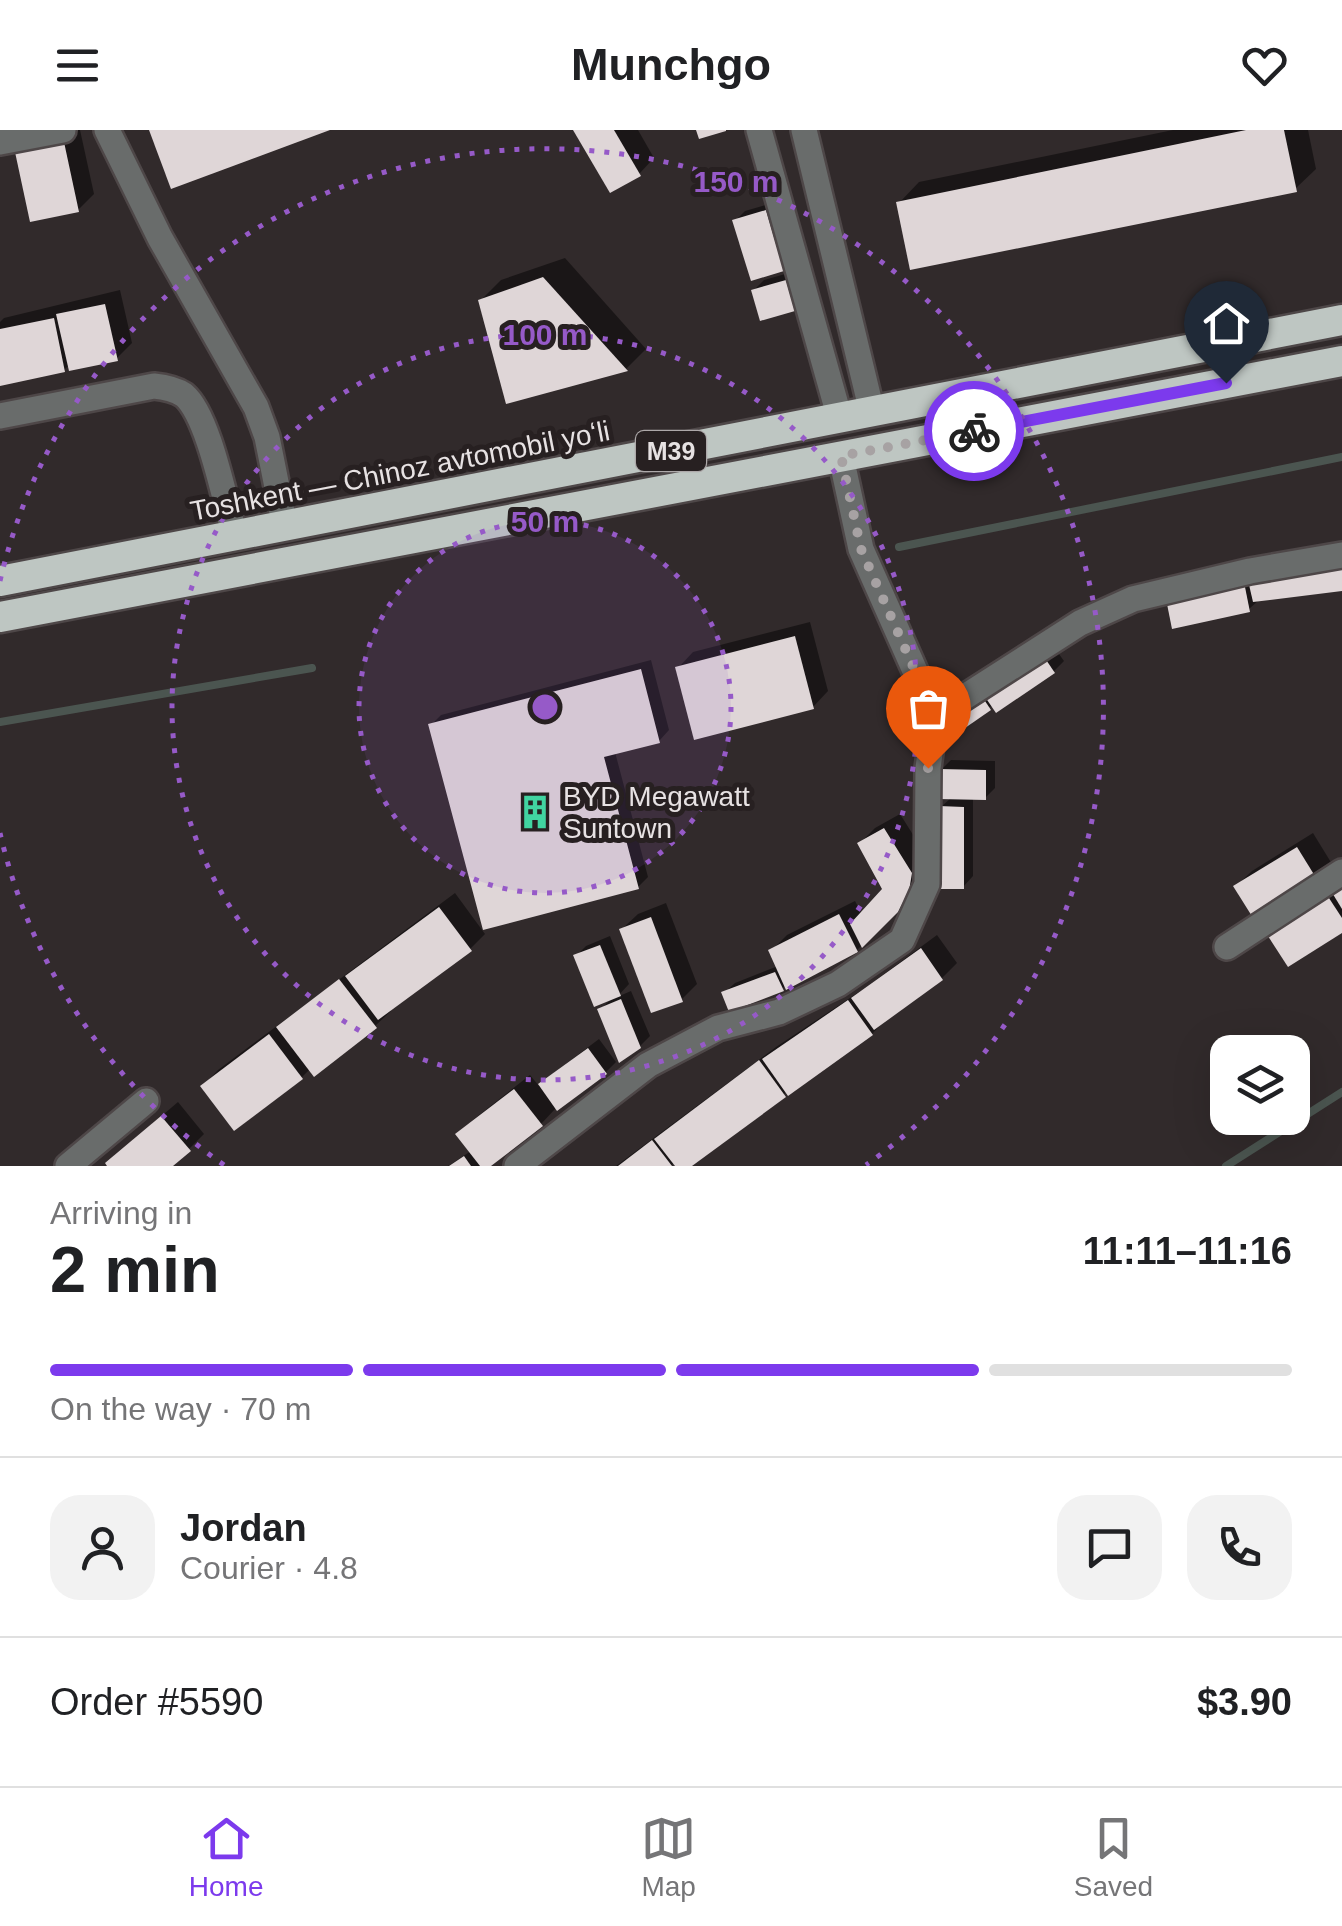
<!DOCTYPE html>
<html lang="en">
<head>
<meta charset="utf-8">
<style>
	:root { --surface:#fff; --page:#f2f2f2; --text:#202124; --muted:#757577; --line:#e0e0e0; --accent:#7c3aed }
	body { margin:0; font-family:Arial,sans-serif; background:var(--page); color:var(--text); height:100vh; display:flex; flex-direction:column; font-size:38px; white-space:nowrap }
	* { box-sizing:border-box; margin:0 }
	p { font-size:32px; color:var(--muted) }
	.icon { flex:none; width:55px; height:55px; fill:none; stroke:currentColor; stroke-width:2; stroke-linecap:round; stroke-linejoin:round }
	.map { position:relative; height:1036px; overflow:hidden }
	.sheet { display:flex; flex-direction:column; background:var(--surface); flex:1 }
	.sheet>* { flex:none }
	.controls { position:absolute; left:1210px; top:905px; display:grid; gap:20px }
	.controls a { display:grid; place-items:center; width:100px; height:100px; border-radius:20px; background:var(--surface); box-shadow:0 10px 40px #0002; font-size:50px }
	.pin { position:absolute; display:grid; place-items:center; width:85px; height:85px; color:#fff; margin:-102px -42px; border-radius:50% 50% 50% 0; rotate:-45deg; box-shadow:0 0 10px #0007 }
	.pin .icon { rotate:45deg }
	.courier { position:absolute; display:grid; place-items:center; width:100px; height:100px; margin:-50px; border:8px solid #7c3aed; border-radius:50%; background:#fff; color:#222; box-shadow:0 2px 12px #0007 }
	.headline em { font-style:normal; font-weight:600 }
	.headline div { display:flex; flex-direction:column-reverse }
	.headline { display:flex; align-items:center; justify-content:space-between; height:170px; padding:0 50px }
	h1 { font-size:65px; font-weight:600; line-height:75px }
	.bar { display:grid; grid-template-columns:repeat(4,1fr); gap:15px 10px; align-content:center; height:120px; padding:0 50px }
	.bar i { height:12px; border-radius:8px; background:var(--line) }
	.bar .selected { background:var(--accent) }
	.bar p { grid-column:span 4 }
	.line { display:flex; align-items:center; gap:25px; padding:0 50px; border-top:2px solid var(--line) }
	.line div { flex:1 }
	.round { display:grid; place-items:center; flex:none; width:105px; height:105px; border-radius:30px; background:var(--page) }
	header { display:flex; justify-content:space-between; align-items:center; height:130px; padding:0 50px; background:var(--surface); font-size:45px; font-weight:600 }
	.menu { display:flex; justify-content:space-around; align-items:center; height:140px; border-top:2px solid var(--line); background:var(--surface); font-size:28px; color:var(--muted) }
	.menu a { display:grid; justify-items:center; gap:5px }
	.menu .selected { color:var(--accent) }
	.map>svg:first-child { display:block }
	.shadow { fill:#0007 }
	.lines { fill:none; stroke-linecap:round; stroke-linejoin:round }
	.stream { stroke:#4b5550; stroke-width:8 }
	.building { fill:#dfd6d7 }
	.minor-casing { stroke:#4e4748; stroke-width:30 }
	.highway-casing { stroke:#4e4748; stroke-width:35 }
	.minor { stroke:#696c6b; stroke-width:25 }
	.highway { stroke:#bec6c2; stroke-width:30 }
	.done { stroke:#a7a2a3; stroke-width:10; stroke-dasharray:0 18 }
	.route { stroke:#7c3aed; stroke-width:12 }
	.ring { fill:none; stroke:#965ac8; stroke-width:5; stroke-dasharray:5 10 }
	.labels { text-anchor:middle; dominant-baseline:central; stroke-width:10; stroke-linejoin:round; paint-order:stroke }
	.shield { fill:#272021; stroke:#ada8a9; stroke-width:2.5 }
	.shield-label { font-size:25px; font-weight:bold; fill:#e7e2e3 }
	.street-label { font-size:28px; fill:#e7e2e3; stroke:#272021 }
	.poi-label { font-size:28px; fill:#e7e2e3; stroke:#272021; text-anchor:start }
	.centre { fill:#965ac8; stroke:#272021; stroke-width:5 }
	.ring-label { font-size:30px; text-anchor:middle; font-weight:bold; fill:#965ac8; stroke:#272021; stroke-width:10; stroke-linejoin:round; paint-order:stroke }
</style>
</head>
<body>
<header><svg class="icon" aria-label="menu" viewBox="0 0 24 24"><path d="M4 6h16M4 12h16M4 18h16"/></svg>Munchgo<svg class="icon" aria-label="heart" viewBox="0 0 24 24"><path d="M12 20l-8-8c-3-5 5-10 8-4 3-6 11-1 8 4z"/></svg></header>
<div class="map">
<svg width="1342" height="1036" viewBox="0 0 1342 1036">
	<rect width="100%" height="100%" fill="#312a2b"/>
	<g class="shadow">
		<path d="M68 0H80L94 64 78 80 18 23 34 7Z"/>
		<path d="M576 0H638L654 28 639 44Z"/>
		<path d="M1173 0H1308L1316 39 1295 59 899 73 919 52Z"/>
		<path d="M776 72 793 128 783 138 735 91 745 81Z"/>
		<path d="M565 128 646 219 626 239 507 271 480 171 501 150Z"/>
		<path d="M796 141 804 168 794 178 754 160 764 150Z"/>
		<path d="M120 160 132 213 116 229 70 234 64 240 0 254V192L4 188Z"/>
		<path d="M1183 449 1342 459 1260 469 1249 479Z"/>
		<path d="M810 492 828 561 813 577 678 538 693 522Z"/>
		<path d="M1051 513 1064 531 1054 541 994 574 965 595 990 554Z"/>
		<path d="M651 530 669 600 659 611 615 622 648 747 638 757 431 595 441 585Z"/>
		<path d="M951 630 995 631V658L985 668H973V746L963 757 941 677 952 667 941 640Z"/>
		<path d="M900 684 927 727 913 764 857 820 786 855 782 859 724 863 735 853 778 836 771 821 787 805 855 771 862 784 885 759 860 713 875 698Z"/>
		<path d="M1313 703 1332 734 1256 787 1236 756 1252 741Z"/>
		<path d="M1342 752V800L1270 804Z"/>
		<path d="M455 763 485 804 470 819 389 879 391 881 375 896 311 938 302 947 203 956 218 940Z"/>
		<path d="M666 773 697 854 682 869 622 799 638 784Z"/>
		<path d="M937 805 957 833 942 848 887 888 872 904 788 961 688 1036H678L675 1032 671 1036H616L776 917 865 858Z"/>
		<path d="M610 806 629 854 617 867 631 861 650 906 640 916 600 880 613 867 576 826 586 816Z"/>
		<path d="M599 909 616 932 606 942 556 978 541 994 487 1036H448L471 1021 458 1004 474 989 530 945 539 956 551 945Z"/>
		<path d="M178 972 204 1004 189 1019 169 1036H111L124 1018Z"/>
	</g>
	<g class="lines">
		<g class="stream">
			<path d="M899 417 1342 327"/>
			<path d="M0 592 312 538"/>
			<path d="M1226 1036 1342 962"/>
		</g>
	</g>
	<g class="building">
		<path d="M149 0H330L171 59Z"/>
		<path d="M573 0H614L641 46 610 63Z"/>
		<path d="M696 0H726V1L699 9Z"/>
		<path d="M1246 0H1284L1297 62 910 140 896 72Z"/>
		<path d="M64 12 79 82 30 92 15 22Z"/>
		<path d="M766 80 784 141 751 151 732 90Z"/>
		<path d="M543 147 628 241 506 274 478 170Z"/>
		<path d="M786 150 795 181 760 191 751 160Z"/>
		<path d="M105 174 118 231 69 241 56 184Z"/>
		<path d="M54 188 65 242 0 256V199Z"/>
		<path d="M1342 435V461L1253 472 1247 446Z"/>
		<path d="M1243 447 1250 482 1172 499 1165 464Z"/>
		<path d="M795 506 814 579 694 610 675 537Z"/>
		<path d="M1040 521 1055 543 996 583 981 561Z"/>
		<path d="M641 539 660 613 604 627 639 759 483 800 428 594Z"/>
		<path d="M979 562 991 580 965 598 952 580Z"/>
		<path d="M939 639 986 640V670L938 669Z"/>
		<path d="M939 676 964 677V759H938Z"/>
		<path d="M884 698 912 743 909 761 898 782 862 818 850 794 882 759 857 713Z"/>
		<path d="M1297 717 1318 751 1255 791 1233 756Z"/>
		<path d="M1342 755V779L1331 761Z"/>
		<path d="M1327 765 1342 788V803L1288 837 1266 803Z"/>
		<path d="M439 777 472 821 378 890 345 846Z"/>
		<path d="M839 784 858 822 786 860 768 820Z"/>
		<path d="M651 787 683 872 651 883 619 799Z"/>
		<path d="M600 815 621 866 594 877 573 825Z"/>
		<path d="M921 818 943 850 874 900 851 868Z"/>
		<path d="M775 842 784 861 729 882 721 862Z"/>
		<path d="M339 849 377 898 314 947 276 897Z"/>
		<path d="M621 869 641 918 619 933 597 879Z"/>
		<path d="M848 870 873 905 788 966 762 929Z"/>
		<path d="M269 904 303 949 234 1001 200 956Z"/>
		<path d="M588 918 607 944 557 981 538 954Z"/>
		<path d="M759 930 786 967 692 1036H675L654 1009Z"/>
		<path d="M514 959 543 996 491 1036H480L455 1004Z"/>
		<path d="M161 986 191 1021 173 1036H107L105 1033Z"/>
		<path d="M652 1010 672 1036H618Z"/>
		<path d="M464 1026 471 1036H449Z"/>
	</g>
	<g class="lines">
		<g class="minor-casing">
			<g id="minor">
				<path d="M107 0 160 108 256 277 267 307 285 397"/>
				<path d="M759 0 840 289"/>
				<path d="M804 0 872 282"/>
				<path d="M0 12 63 0"/>
				<path d="M0 286 154 256C164 257 175 259 184 265 209 286 225 373 235 406"/>
				<path d="M935 586 1080 493 1133 469 1250 441 1342 425"/>
				<path d="M1227 817 1342 742"/>
				<path d="M68 1036 146 971"/>
				<path d="M517 1036 648 935 718 898 779 882 838 854 902 810 927 754 928 638 935 586 861 419 841 327"/>
			</g>
		</g>
		<g class="highway-casing">
			<g id="highway">
				<path d="M0 451 1342 190"/>
				<path d="M0 487 1342 231"/>
			</g>
		</g>
		<use href="#minor" class="minor"/>
		<use href="#highway" class="highway"/>
	</g>
	<g class="lines">
		<path class="done" d="M928 638 935 586 861 419 841 326 974 301"/>
		<path class="route" d="M974 301 1226 253"/>
	</g>
	<circle cx="545" cy="577" r="186" fill="#965ac8" fill-opacity=".12"/>
	<g class="ring">
		<circle cx="545" cy="577" r="186"/>
		<circle cx="545" cy="577" r="373"/>
		<path d="M224 1035A559 559 0 0 1 0 703M0 451A559 559 0 1 1 866 1035"/>
	</g>
	<defs>
		<g id="building-bare" transform="scale(2.7)"><path d="M-4-6H4V6H1V3H-1V6H-4ZM-2.5-4.3h1.7v1.8h-1.7ZM.8-4.3h1.7v1.8H.8ZM-2.5-1h1.7V.8h-1.7ZM.8-1h1.7V.8H.8Z" fill="#41d4a1" stroke="#272021" stroke-width="2.5" paint-order="stroke"/></g>
	</defs>
	<g fill-rule="evenodd">
		<use href="#building-bare" x="535" y="682"/>
	</g>
	<g class="labels">
		<rect class="shield" x="636" y="301" width="70" height="40" rx="8"/>
		<g class="shield-label">
			<text x="671" y="321">M39</text>
		</g>
		<g class="street-label">
			<text transform="translate(400 341) rotate(-11)">Toshkent — Chinoz avtomobil yoʻli</text>
		</g>
		<g class="poi-label">
			<text x="563" y="666">BYD Megawatt<tspan x="563" dy="32">Suntown</tspan></text>
		</g>
	</g>
	<circle cx="545" cy="577" r="15" class="centre"/>
	<g class="ring-label">
		<text x="736" y="62">150 m</text>
		<text x="545" y="215">100 m</text>
		<text x="545" y="402">50 m</text>
	</g>
</svg>
<div class="controls">
<a><svg class="icon" aria-label="layers" viewBox="0 0 24 24"><path d="M12 4l9 5-9 5-9-5zM3 14l9 5 9-5"/></svg></a>
</div>
<div class="pin" style="left:928px;top:638px;background:#ea580c"><svg class="icon" aria-label="bag" viewBox="0 0 24 24"><path d="M5 8h14l-1 12H6zM9 8a3 3 0 0 1 6 0"/></svg></div>
<div class="pin" style="left:1226px;top:253px;background:#1f2937"><svg class="icon" aria-label="home" viewBox="0 0 24 24"><path d="M3 11l9-7 9 7M6 9v11h12V9"/></svg></div>
<div class="courier" style="left:974px;top:301px"><svg class="icon" aria-label="bike" viewBox="0 0 24 24"><circle cx="6" cy="16" r="4"/><circle cx="18" cy="16" r="4"/><path d="M6 16l4-8h5l3 8M10 8l3 8H6M13 5h3"/></svg></div>
</div>
<section class="sheet">
<div class="headline"><div><h1>2 min</h1><p>Arriving in</p></div><em>11:11–11:16</em></div>
<div class="bar"><i class="selected"></i><i class="selected"></i><i class="selected"></i><i></i><p>On the way · 70 m</p></div>
<div class="line" style="height:180px"><a class="round"><svg class="icon" aria-label="person" viewBox="0 0 24 24"><circle cx="12" cy="8" r="4"/><path d="M4 21q1-7 8-7t8 7"/></svg></a><div><b>Jordan</b><p>Courier · 4.8</p></div><a class="round"><svg class="icon" aria-label="chat" viewBox="0 0 24 24"><path d="M4 5h16v11H9l-5 4z"/></svg></a><a class="round"><svg class="icon" aria-label="phone" viewBox="0 0 24 24"><path d="M5 4h4l2 5-3 2q2 4 5 5l2-3 5 2v4C11 20 4 13 5 4z"/></svg></a></div>
<div class="line" style="height:130px"><div>Order #5590</div><b>$3.90</b></div>
</section>
<nav class="menu">
<a class="selected"><svg class="icon" aria-label="home" viewBox="0 0 24 24"><path d="M3 11l9-7 9 7M6 9v11h12V9"/></svg>Home</a>
<a><svg class="icon" aria-label="map" viewBox="0 0 24 24"><path d="M3 6l6-2 6 2 6-2v14l-6 2-6-2-6 2zM9 4v14M15 6v14"/></svg>Map</a>
<a><svg class="icon" aria-label="saved" viewBox="0 0 24 24"><path d="M7 4h10v16l-5-4-5 4z"/></svg>Saved</a>
</nav>
</body>
</html>
